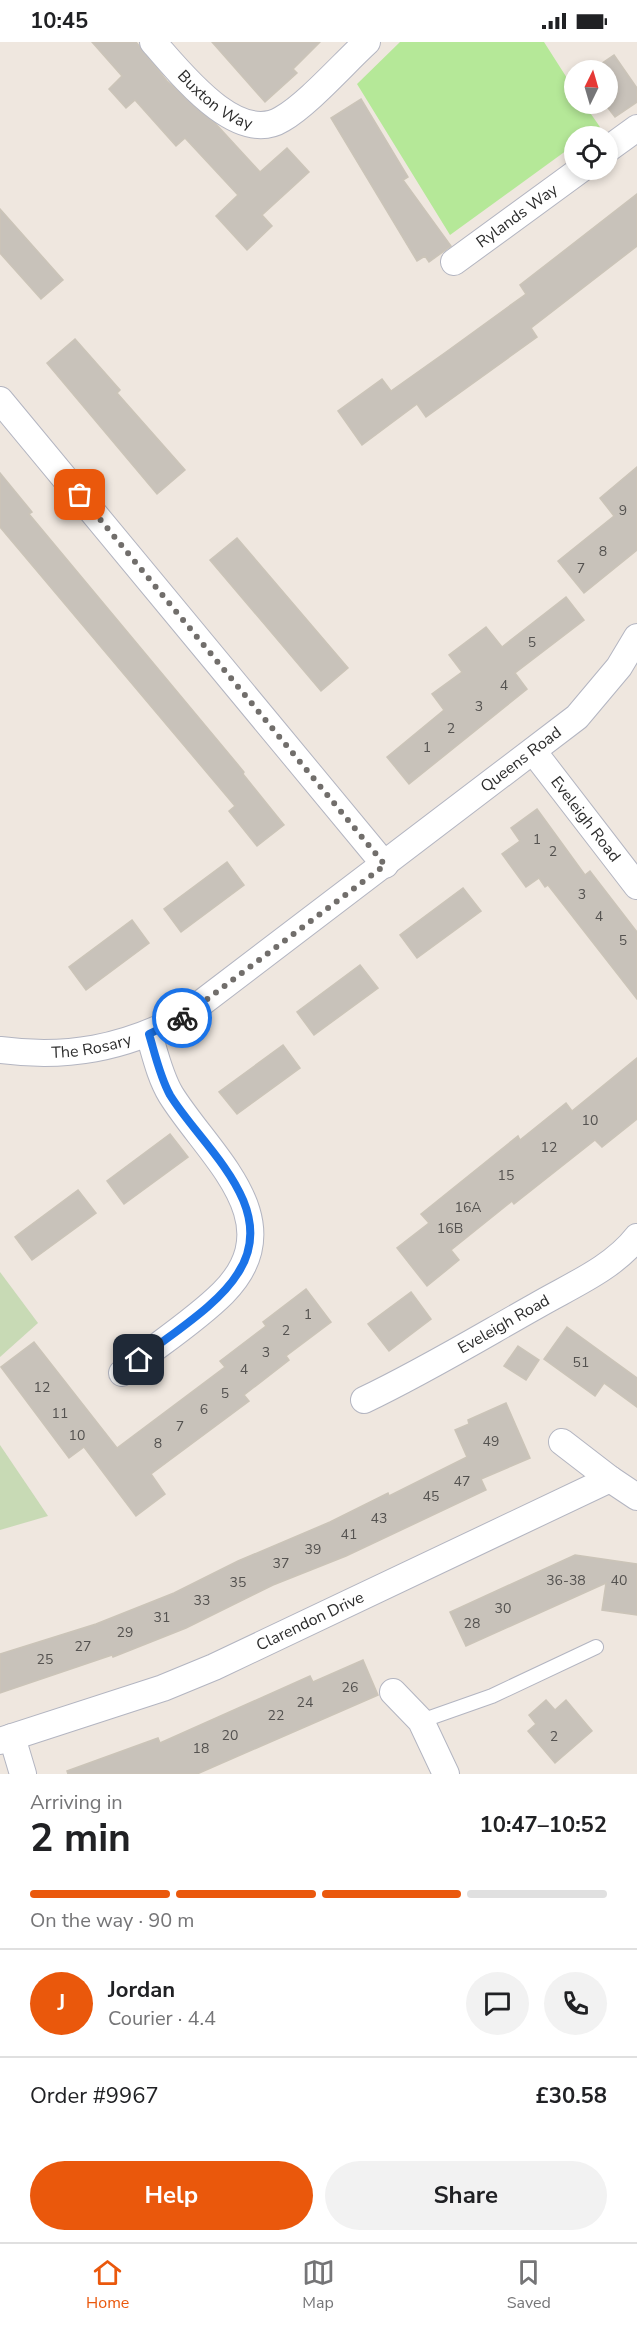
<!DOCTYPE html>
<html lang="en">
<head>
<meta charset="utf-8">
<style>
	:root { --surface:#fff; --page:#f2f2f2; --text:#202124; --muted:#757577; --line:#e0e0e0; --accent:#ea580c }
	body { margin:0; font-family:"Nunito Sans",sans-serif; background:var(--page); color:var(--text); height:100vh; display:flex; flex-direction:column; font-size:22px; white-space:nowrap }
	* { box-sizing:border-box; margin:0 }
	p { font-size:20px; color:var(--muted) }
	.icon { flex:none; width:33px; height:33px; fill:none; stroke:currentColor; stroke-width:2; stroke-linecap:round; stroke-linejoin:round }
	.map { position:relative; height:1732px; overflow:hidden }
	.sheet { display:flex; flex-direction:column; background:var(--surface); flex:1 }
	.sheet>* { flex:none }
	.needle { width:39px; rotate:5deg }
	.controls { position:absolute; left:564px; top:18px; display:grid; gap:12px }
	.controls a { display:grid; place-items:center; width:54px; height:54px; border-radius:50%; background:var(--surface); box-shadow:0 3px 9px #0003; font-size:30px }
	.pin { position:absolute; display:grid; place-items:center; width:51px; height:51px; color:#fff; margin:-26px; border-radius:12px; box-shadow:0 3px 9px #0006 }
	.courier { position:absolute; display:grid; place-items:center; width:60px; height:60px; margin:-30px; border:4px solid #1a73e8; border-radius:50%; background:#fff; color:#222; box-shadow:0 2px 8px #0007 }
	.summary em { font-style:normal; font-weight:700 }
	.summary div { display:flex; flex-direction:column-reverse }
	.summary { display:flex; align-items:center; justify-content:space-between; height:102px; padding:0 30px }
	h1 { font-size:39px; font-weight:700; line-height:45px }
	.bar { display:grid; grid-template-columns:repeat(4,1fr); gap:9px 6px; align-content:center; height:72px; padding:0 30px }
	.bar i { height:8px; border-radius:4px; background:var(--line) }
	.bar .active { background:var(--accent) }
	.bar p { grid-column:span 4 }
	.line { display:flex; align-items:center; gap:15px; padding:0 30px; border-top:2px solid var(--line) }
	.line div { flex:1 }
	.round { display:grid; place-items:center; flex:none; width:63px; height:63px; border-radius:32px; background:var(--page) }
	.cta { display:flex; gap:12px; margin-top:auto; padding:12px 30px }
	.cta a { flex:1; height:69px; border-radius:36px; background:var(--accent); color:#fff; font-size:24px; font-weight:700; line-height:69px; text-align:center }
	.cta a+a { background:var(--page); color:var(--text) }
	.status { display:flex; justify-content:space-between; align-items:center; height:42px; padding:0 30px; background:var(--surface); direction:ltr }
	.status svg { height:16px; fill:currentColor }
	.tabs { display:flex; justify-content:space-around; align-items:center; height:84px; border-top:2px solid var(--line); background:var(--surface); font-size:16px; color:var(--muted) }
	.tabs a { display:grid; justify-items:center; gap:3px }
	.tabs .active { color:var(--accent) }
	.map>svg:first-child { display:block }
	.green { fill:#b5e898 }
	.cemetery { fill:#c8dab5 }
	.building { fill:#c8c2ba; stroke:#cbc4b8; stroke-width:1.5 }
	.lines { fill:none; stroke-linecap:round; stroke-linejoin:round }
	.service-casing { stroke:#b3b5c1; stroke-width:16 }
	.minor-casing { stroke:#b3b5c1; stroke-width:28 }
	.service { stroke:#fff; stroke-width:14 }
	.minor { stroke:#fff; stroke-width:26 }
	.done { stroke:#716e6b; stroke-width:6; stroke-dasharray:0 10.8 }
	.route { stroke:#1a73e8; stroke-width:8 }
	.labels { text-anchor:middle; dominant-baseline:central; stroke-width:6; stroke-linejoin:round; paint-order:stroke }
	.number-label { font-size:14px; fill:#545250 }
	.street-label { font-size:16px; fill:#2d2d2d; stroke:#fff }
</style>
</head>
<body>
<div class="status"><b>10:45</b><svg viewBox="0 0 49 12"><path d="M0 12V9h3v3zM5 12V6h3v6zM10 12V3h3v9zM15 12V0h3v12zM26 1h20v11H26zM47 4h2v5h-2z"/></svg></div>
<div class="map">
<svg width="637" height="1732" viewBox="0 0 637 1732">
	<rect width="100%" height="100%" fill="#efe7df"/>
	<path class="green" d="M400 0H544L574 47V62H584L600 85 587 94H574V103L450 193 357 42Z"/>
	<g class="cemetery">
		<path d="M0 1230 38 1281 0 1315Z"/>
		<path d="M0 1403 48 1474 0 1488Z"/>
	</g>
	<g class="building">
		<path d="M92 0H136L167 39 215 81 260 130 287 106 309 130 262 173 272 184 247 208 216 174 238 153 185 96 176 104 135 58 126 66 109 47 122 34Z"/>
		<path d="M212 0H320L293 27 297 31 265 60Z"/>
		<path d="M614 13 637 46V60L615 75 605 62H608V28H592Z"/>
		<path d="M361 57 408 135 403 138 451 204 429 220 425 214 417 219 331 76Z"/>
		<path d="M637 152V204L531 286 537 295 426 375 417 362 362 403 338 369 382 337 391 349 446 310 526 252 520 243Z"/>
		<path d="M0 167 63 238 41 257 0 211Z"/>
		<path d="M75 297 120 348 117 351 185 428 157 452 47 321Z"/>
		<path d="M637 425V508L584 551 558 519 614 474 600 456Z"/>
		<path d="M0 431 32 470 29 472 244 730 243 732 284 783 257 804 229 769 235 764 0 485Z"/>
		<path d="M237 496 348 626 321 649 210 518Z"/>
		<path d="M566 555 584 578 515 631 527 647 409 742 387 715 444 668 432 652 462 630 449 613 486 585 502 605Z"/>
		<path d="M537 767 585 833 590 829 637 890V957L548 843 545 845 539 836 526 845 502 812 520 799 511 786Z"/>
		<path d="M227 820 244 843 181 890 164 867Z"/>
		<path d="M463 846 481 869 417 916 400 893Z"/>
		<path d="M132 878 149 901 86 948 69 925Z"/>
		<path d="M360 923 378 946 314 993 297 970Z"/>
		<path d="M283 1003 300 1026 237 1072 219 1050Z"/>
		<path d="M637 1016V1077L602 1105 595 1098 514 1162 512 1159 451 1208 459 1218 427 1244 397 1206 429 1181 421 1172 518 1094 520 1098 566 1061 572 1069Z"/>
		<path d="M170 1092 188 1115 124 1162 107 1139Z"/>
		<path d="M78 1148 96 1171 32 1218 15 1195Z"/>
		<path d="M306 1247 331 1280 286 1314 289 1318 244 1353 249 1359 151 1432 165 1452 136 1474 84 1405 69 1416 1 1325 34 1300 117 1406 225 1325 220 1319 266 1284 263 1280Z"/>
		<path d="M411 1250 431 1277 389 1309 368 1282Z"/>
		<path d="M567 1285 637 1336V1365L604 1341 595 1354 544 1317Z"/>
		<path d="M518 1304 539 1318 526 1338 504 1324Z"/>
		<path d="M506 1361 530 1416 481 1437 486 1448 346 1514 273 1543 186 1586 113 1615 112 1613 0 1651V1612L96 1582 174 1551 238 1519 330 1480 388 1451 389 1454 467 1415 455 1388 469 1382 468 1378Z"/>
		<path d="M575 1513 637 1522V1573L602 1568 606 1541 466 1604 450 1570Z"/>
		<path d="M363 1618 378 1653 197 1732H68L67 1729 158 1696 160 1701 310 1634 313 1640Z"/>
		<path d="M546 1658 555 1668 566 1658 592 1689 555 1721 528 1689 536 1682 529 1673Z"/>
	</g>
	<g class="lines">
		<g class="service-casing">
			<path id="service" d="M421 1679 492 1654 596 1605"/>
		</g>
		<g class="minor-casing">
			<g id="minor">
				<path id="s1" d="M153 0C179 29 237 105 282 77 308 62 343 22 367 0"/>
				<path d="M608 107 637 86"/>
				<path id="s2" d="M454 220 580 128"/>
				<path d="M0 358 385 823"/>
				<path id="s3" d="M533 709 637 844"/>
				<path id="s4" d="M0 1008C68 1017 123 1006 183 975L577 675 619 625 637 595"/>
				<path d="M122 1331C154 1305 194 1280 223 1251 294 1179 209 1114 171 1053 160 1035 155 1012 149 992"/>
				<path id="s5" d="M364 1358C423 1330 479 1296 536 1264 570 1244 612 1227 637 1195"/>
				<path d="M562 1400 610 1437"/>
				<path d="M393 1650 421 1679 446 1732"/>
				<path d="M12 1695 23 1732"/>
				<path id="s6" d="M0 1699 163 1646 214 1625 610 1437 637 1455"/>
			</g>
		</g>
		<use href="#service" class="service"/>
		<use href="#minor" class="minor"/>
	</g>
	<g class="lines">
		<path class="done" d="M80 453 385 823 182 976"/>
		<path class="route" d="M139 1318C169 1293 218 1264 238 1231 281 1165 201 1104 170 1053 160 1035 155 1012 149 992L182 976"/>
	</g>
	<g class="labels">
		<g class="number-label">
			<text x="623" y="468">9</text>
			<text x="603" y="509">8</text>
			<text x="581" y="526">7</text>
			<text x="532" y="600">5</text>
			<text x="504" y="643">4</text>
			<text x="479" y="664">3</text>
			<text x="451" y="686">2</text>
			<text x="427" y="705">1</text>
			<text x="537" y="797">1</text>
			<text x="553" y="809">2</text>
			<text x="582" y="852">3</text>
			<text x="599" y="874">4</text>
			<text x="623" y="898">5</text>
			<text x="590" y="1078">10</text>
			<text x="549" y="1105">12</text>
			<text x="506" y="1133">15</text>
			<text x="468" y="1165">16A</text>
			<text x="450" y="1186">16B</text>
			<text x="308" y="1272">1</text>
			<text x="286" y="1288">2</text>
			<text x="266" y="1310">3</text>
			<text x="581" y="1320">51</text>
			<text x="244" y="1327">4</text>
			<text x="42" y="1345">12</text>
			<text x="225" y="1351">5</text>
			<text x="204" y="1367">6</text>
			<text x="60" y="1371">11</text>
			<text x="180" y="1384">7</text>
			<text x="77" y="1393">10</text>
			<text x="491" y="1399">49</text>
			<text x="158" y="1401">8</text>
			<text x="462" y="1439">47</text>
			<text x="431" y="1454">45</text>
			<text x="379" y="1476">43</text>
			<text x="349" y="1492">41</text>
			<text x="313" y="1507">39</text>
			<text x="281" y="1521">37</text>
			<text x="566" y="1538">36-38</text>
			<text x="619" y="1538">40</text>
			<text x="238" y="1540">35</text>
			<text x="202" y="1558">33</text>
			<text x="503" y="1566">30</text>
			<text x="162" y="1575">31</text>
			<text x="472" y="1581">28</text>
			<text x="125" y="1590">29</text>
			<text x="83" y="1604">27</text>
			<text x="45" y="1617">25</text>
			<text x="350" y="1645">26</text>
			<text x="305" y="1660">24</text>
			<text x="276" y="1673">22</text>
			<text x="230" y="1693">20</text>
			<text x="554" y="1694">2</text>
			<text x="201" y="1706">18</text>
		</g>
		<g class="street-label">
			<text stroke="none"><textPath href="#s1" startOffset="86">Buxton Way</textPath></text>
			<text stroke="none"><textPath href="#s2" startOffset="78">Rylands Way</textPath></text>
			<text stroke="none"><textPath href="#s4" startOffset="614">Queens Road</textPath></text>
			<text stroke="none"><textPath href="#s3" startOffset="86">Eveleigh Road</textPath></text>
			<text stroke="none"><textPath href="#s4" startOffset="92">The Rosary</textPath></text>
			<text stroke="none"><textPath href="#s5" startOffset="159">Eveleigh Road</textPath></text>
			<text stroke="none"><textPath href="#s6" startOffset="333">Clarendon Drive</textPath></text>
		</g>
	</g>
</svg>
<div class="controls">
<a><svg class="needle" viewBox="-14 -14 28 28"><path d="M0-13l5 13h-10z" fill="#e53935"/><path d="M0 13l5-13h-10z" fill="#757577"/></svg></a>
<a><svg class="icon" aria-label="locate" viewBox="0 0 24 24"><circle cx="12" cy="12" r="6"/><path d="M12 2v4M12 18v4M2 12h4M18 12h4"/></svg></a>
</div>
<div class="pin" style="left:80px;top:453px;background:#ea580c"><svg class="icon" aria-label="bag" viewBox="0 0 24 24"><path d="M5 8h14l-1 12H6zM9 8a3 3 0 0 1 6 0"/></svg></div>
<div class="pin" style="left:139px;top:1318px;background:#1f2937"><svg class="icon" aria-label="home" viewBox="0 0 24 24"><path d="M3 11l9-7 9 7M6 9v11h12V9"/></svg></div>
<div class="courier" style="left:182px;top:976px"><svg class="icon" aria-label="bike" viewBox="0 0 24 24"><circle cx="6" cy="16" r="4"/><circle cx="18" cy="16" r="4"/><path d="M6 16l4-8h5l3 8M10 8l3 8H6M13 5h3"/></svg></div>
</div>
<section class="sheet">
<div class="summary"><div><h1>2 min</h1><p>Arriving in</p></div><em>10:47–10:52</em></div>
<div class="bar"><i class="active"></i><i class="active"></i><i class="active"></i><i></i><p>On the way · 90 m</p></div>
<div class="line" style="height:108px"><b class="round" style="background:var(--accent);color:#fff">J</b><div><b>Jordan</b><p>Courier · 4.4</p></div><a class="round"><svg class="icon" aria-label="chat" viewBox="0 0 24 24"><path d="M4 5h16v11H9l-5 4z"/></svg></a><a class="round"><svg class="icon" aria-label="phone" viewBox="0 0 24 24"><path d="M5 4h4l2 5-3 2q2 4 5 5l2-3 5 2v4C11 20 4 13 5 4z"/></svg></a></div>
<div class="line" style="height:78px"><div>Order #9967</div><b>£30.58</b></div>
<div class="cta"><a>Help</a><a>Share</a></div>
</section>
<nav class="tabs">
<a class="active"><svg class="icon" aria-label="home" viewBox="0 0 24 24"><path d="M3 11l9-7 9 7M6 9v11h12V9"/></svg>Home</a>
<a><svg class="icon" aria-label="map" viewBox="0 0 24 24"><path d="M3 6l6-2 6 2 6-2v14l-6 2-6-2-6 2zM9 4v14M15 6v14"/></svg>Map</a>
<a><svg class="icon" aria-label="saved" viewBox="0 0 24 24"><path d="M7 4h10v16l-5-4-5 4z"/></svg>Saved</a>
</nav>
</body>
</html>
